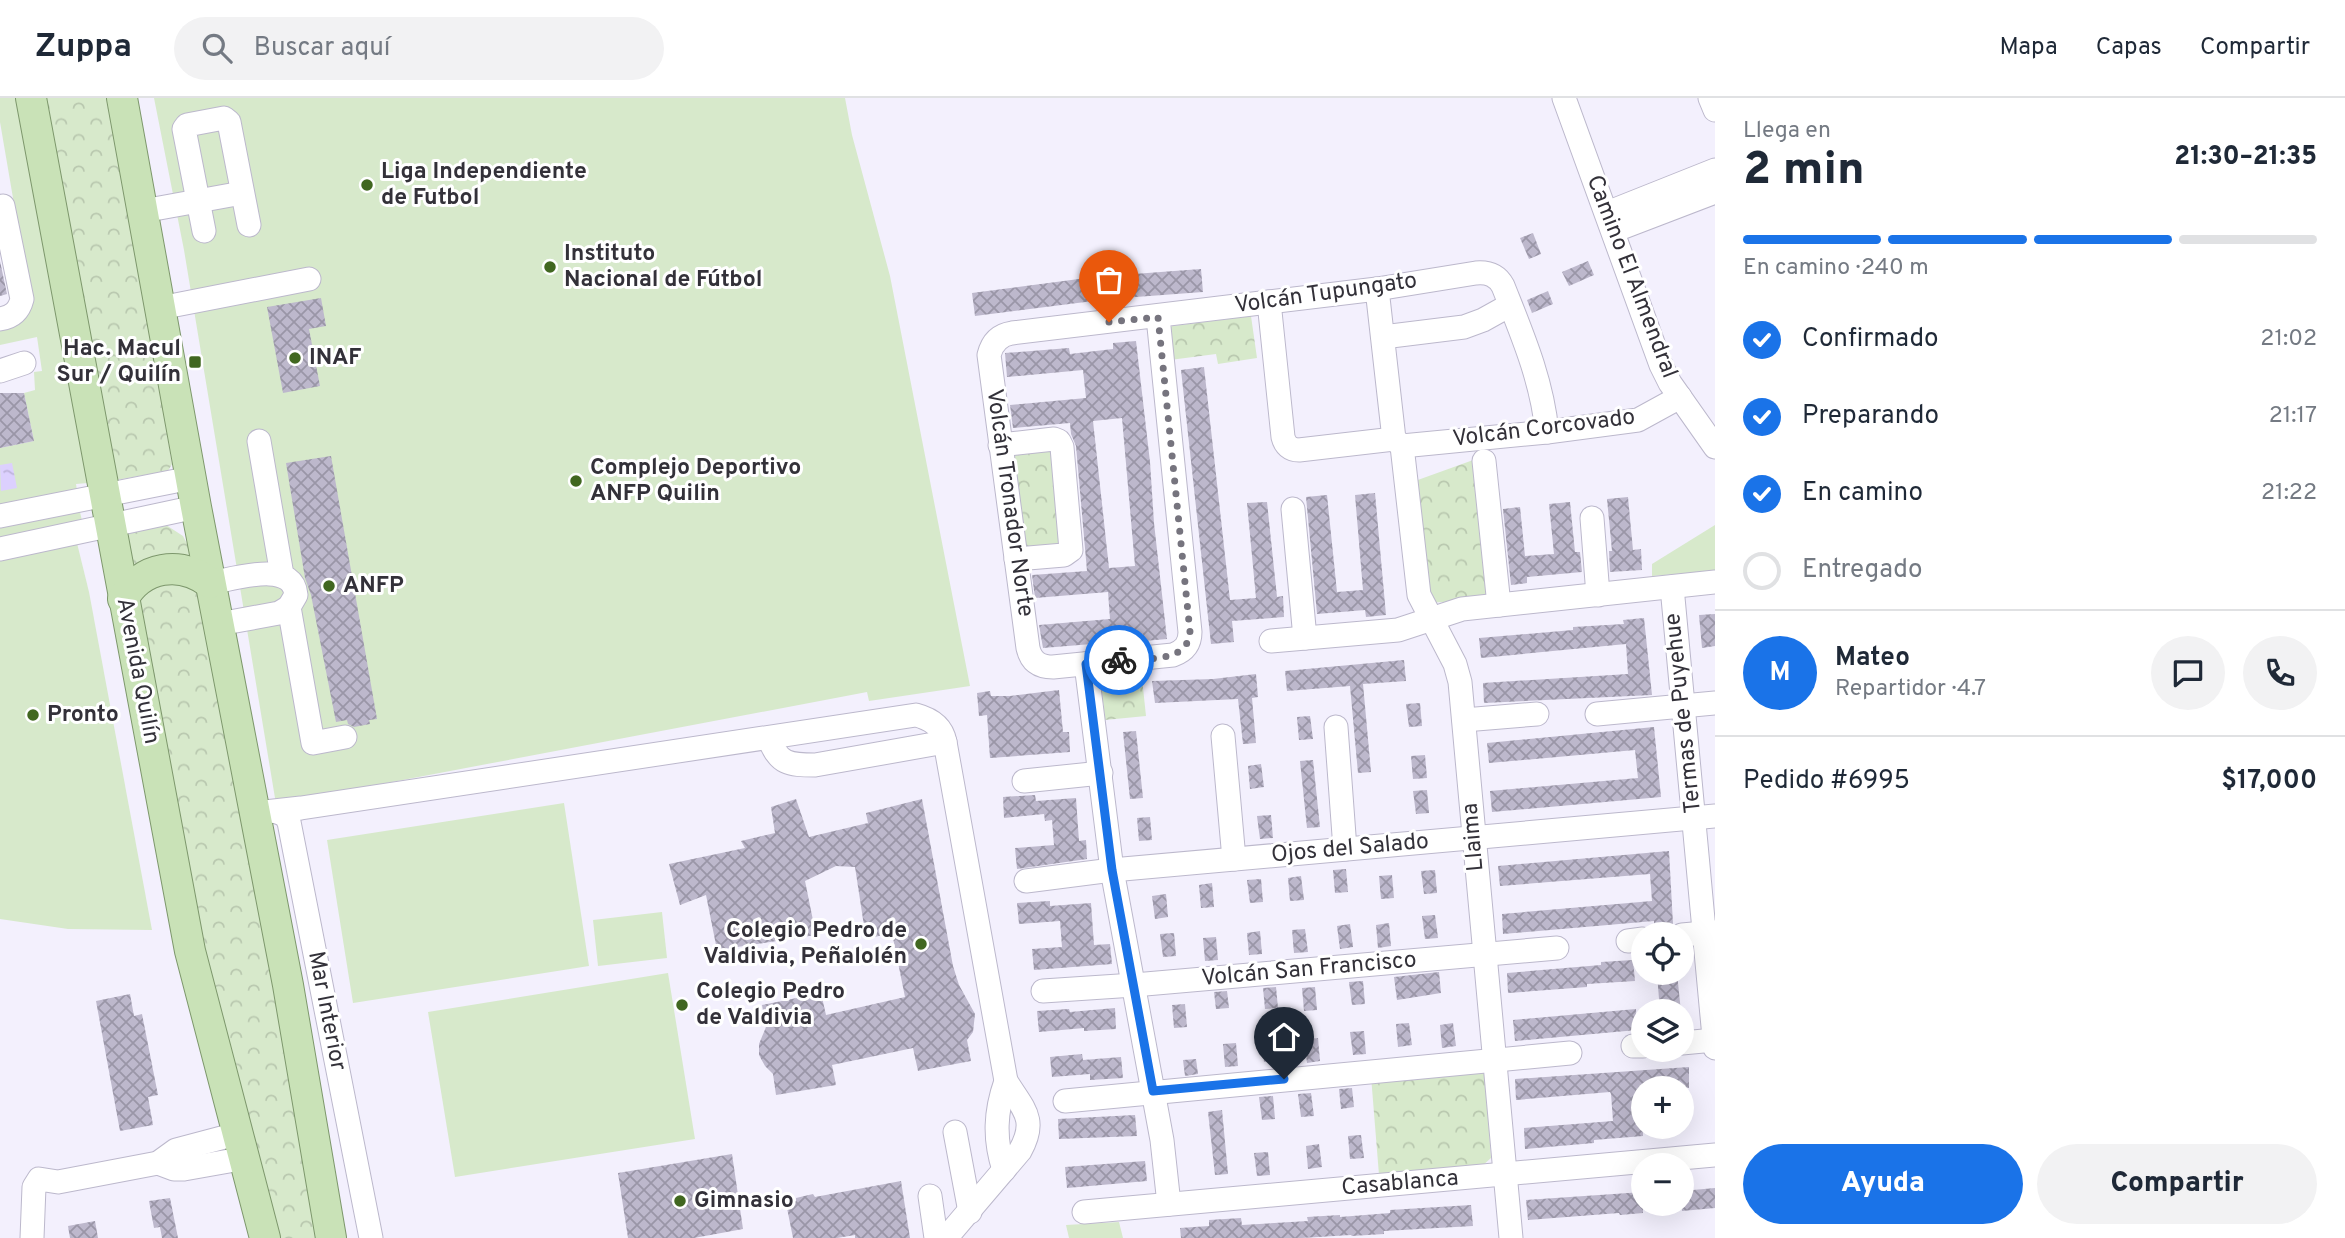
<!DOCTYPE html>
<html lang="es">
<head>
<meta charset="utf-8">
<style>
	:root { --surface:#fff; --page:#f2f2f3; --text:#1f2937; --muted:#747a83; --line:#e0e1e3; --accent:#1a73e8 }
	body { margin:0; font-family:Overpass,sans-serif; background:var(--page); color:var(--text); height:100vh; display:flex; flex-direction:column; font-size:26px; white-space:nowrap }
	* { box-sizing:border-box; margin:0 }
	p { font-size:23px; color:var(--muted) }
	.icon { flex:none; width:38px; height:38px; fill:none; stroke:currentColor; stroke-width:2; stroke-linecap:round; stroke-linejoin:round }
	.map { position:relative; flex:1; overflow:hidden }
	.side { display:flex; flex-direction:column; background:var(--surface); width:630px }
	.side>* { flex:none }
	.controls { position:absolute; left:1631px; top:824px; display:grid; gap:14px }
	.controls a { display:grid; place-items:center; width:63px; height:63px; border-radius:50%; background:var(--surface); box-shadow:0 7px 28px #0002; font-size:35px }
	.pin { position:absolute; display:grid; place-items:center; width:60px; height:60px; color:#fff; margin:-72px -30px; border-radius:50% 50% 50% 0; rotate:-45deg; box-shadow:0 0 7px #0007 }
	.pin .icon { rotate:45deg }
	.courier { position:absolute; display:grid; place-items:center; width:70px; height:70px; margin:-35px; border:5px solid #1a73e8; border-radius:50%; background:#fff; color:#222; box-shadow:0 2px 9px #0007 }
	.headline em { font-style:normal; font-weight:800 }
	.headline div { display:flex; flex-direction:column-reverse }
	.headline { display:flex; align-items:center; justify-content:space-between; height:119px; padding:0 28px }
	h1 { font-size:46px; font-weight:800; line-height:52px }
	.bar { display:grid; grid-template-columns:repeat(4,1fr); gap:10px 7px; align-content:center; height:84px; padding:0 28px }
	.bar i { height:9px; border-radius:5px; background:var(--line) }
	.bar .on { background:var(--accent) }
	.bar p { grid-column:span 4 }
	.line { display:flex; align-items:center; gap:18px; padding:0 28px; border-top:2px solid var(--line) }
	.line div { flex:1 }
	.round { display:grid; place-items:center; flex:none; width:74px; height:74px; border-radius:37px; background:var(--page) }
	ol { padding:0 28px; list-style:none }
	li { display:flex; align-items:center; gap:21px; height:77px }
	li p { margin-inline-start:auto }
	li .icon { padding:7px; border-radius:50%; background:var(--accent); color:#fff; stroke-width:4 }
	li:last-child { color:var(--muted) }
	li i { width:38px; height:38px; border:4px solid var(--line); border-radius:50% }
	.primary-button { display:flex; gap:14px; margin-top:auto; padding:14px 28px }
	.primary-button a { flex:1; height:80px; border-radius:42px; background:var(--accent); color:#fff; font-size:28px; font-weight:800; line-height:80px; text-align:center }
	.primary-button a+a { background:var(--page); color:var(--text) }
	header { display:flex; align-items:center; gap:42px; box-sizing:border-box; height:98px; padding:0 35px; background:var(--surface); border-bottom:2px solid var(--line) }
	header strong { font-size:33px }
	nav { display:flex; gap:38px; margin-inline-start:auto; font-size:24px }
	.search { width:490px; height:63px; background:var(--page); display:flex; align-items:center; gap:18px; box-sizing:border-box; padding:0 24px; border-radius:38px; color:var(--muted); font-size:26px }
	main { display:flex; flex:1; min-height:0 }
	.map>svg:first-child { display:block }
	.grass { fill:#d7e9cb }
	.park { fill:url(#park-crowns) }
	.water { fill:url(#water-ripples) }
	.building { fill:url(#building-cross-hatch); fill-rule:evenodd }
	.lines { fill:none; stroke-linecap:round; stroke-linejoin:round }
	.minor-casing { stroke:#bcb8cc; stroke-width:25 }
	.major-casing { stroke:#7d976c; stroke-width:32 }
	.minor { stroke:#fff; stroke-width:23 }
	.major { stroke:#c9e2b7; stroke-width:30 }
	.done { stroke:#76747e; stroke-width:7; stroke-dasharray:0 12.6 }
	.route { stroke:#1a73e8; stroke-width:9 }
	.poi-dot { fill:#416720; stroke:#fff; stroke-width:2.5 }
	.labels { text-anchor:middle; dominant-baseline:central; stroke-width:6; stroke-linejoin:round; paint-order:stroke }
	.poi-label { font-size:23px; font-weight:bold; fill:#333139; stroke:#fff; text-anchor:start }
	.street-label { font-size:23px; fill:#333139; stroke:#fff }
</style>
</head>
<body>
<header>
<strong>Zuppa</strong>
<div class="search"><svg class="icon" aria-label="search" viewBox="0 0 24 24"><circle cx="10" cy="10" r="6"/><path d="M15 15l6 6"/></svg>Buscar aquí</div>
<nav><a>Mapa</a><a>Capas</a><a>Compartir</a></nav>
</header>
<main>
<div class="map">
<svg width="1715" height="1140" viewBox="0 0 1715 1140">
	<defs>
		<pattern id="park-crowns" width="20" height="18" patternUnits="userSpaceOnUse" patternTransform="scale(1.75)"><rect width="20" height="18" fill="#d7e9cb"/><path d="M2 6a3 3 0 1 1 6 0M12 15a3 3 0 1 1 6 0" fill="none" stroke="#b9c8af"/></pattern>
		<pattern id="water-ripples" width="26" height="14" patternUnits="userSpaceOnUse" patternTransform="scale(1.75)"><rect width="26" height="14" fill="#dcd0fe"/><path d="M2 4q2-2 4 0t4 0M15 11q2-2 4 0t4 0" fill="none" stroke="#bdb3da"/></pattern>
		<pattern id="building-cross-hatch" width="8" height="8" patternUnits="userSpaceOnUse" patternTransform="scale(1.75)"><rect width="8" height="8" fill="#bdb8cc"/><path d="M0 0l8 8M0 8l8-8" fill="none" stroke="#9a96a7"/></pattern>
	</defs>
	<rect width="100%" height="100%" fill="#f3f0fd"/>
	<g class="grass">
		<path d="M0 0H20L88 385 76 386 78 399 0 413V350L34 343 24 295 35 292 34 274 42 273 37 239 0 247V227L14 229 31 205 0 24Z"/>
		<path d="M154 0H845L852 37 890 178 970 588 869 603 867 594 276 706 184 152Z"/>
		<path d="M80 414 83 427 0 443V428Z"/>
		<path d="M1715 427V473L1652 478V466Z"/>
		<path d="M76 441 89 494 152 832 68 831 0 821V456Z"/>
		<path d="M564 705 589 868 353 905 327 742Z"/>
		<path d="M662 814 667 860 598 868 593 822Z"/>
		<path d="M668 875 695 1041 455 1079 428 914Z"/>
		<path d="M1119 1124 1123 1140H1069L1066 1127Z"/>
	</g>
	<g class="park">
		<path d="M46 0H111L172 366 168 373 116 382Z"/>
		<path d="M1251 218 1257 260 1218 266 1216 256 1170 262 1169 231 1172 228Z"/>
		<path d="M1050 346 1069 447 1024 456 1011 351Z"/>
		<path d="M1476 361 1494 501 1426 505 1415 383Z"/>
		<path d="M163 425 183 438 192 455 236 681 317 1140H278L203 854 127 443 130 433Z"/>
		<path d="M1141 571 1146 618 1105 622 1100 575Z"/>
		<path d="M1485 974 1491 1060 1482 1068 1379 1077 1371 978Z"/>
	</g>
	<path class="water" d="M12 365 17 390 1 393 0 367Z"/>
	<g class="building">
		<path d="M1533 135 1541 156 1529 161 1520 140Z"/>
		<path d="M0 163 7 196 0 198Z"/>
		<path d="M1588 163 1594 177 1569 188 1562 174Z"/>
		<path d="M1201 171 1203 194 1109 201 975 218 972 195 1094 179Z"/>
		<path d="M1548 193 1553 206 1532 215 1527 202Z"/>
		<path d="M321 200 326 228 309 231 320 288 283 295 267 209Z"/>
		<path d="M1136 243 1150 364 1154 425 1167 541 1144 543 1143 536 1103 540 1104 545 1043 550 1039 527 1110 521 1108 494 1035 500 1032 477 1087 473 1076 348 1071 336 1070 325 1013 330 1010 307 1086 300 1083 272 1007 279 1005 255 1069 250 1070 256 1113 251V245ZM1122 320 1135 468 1109 470 1093 323Z"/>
		<path d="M1204 269 1230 502 1256 500 1247 405 1267 404 1277 499 1283 498 1284 519 1232 523 1234 544 1211 546 1181 272Z"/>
		<path d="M0 295H24L34 343 0 350Z"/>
		<path d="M331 358 377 621 369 622 370 626 354 629 348 626 347 622 336 624 311 497 305 480 286 365Z"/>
		<path d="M1375 395 1386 517 1366 519 1365 512 1317 516 1306 399 1327 397 1337 494 1363 492 1355 397Z"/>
		<path d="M1628 399 1633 452 1641 451 1642 472 1610 474 1609 453H1612L1607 401Z"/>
		<path d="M1570 404 1575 454H1580L1582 474 1527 479V485L1511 487 1503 411 1520 409 1525 458 1554 456 1549 406Z"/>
		<path d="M1715 516V548L1702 550 1699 517Z"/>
		<path d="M1644 520 1652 597 1484 605 1483 585 1628 576 1626 546 1481 560 1479 540 1573 532V529L1624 526 1623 522Z"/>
		<path d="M1404 562 1406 583 1363 586 1371 674 1358 675 1350 588 1287 593 1285 573Z"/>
		<path d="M1256 576 1258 599 1252 600 1256 645 1243 646 1238 601 1155 605 1152 583 1213 581Z"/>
		<path d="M1059 592 1063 634H1069L1070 654 990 660 987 617 979 618 977 595 990 593 991 598H1010Z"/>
		<path d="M1420 605 1422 628 1409 629 1406 606Z"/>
		<path d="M1310 618 1313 641 1299 642 1297 619Z"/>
		<path d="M1654 629 1661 699 1492 714 1490 693 1638 680 1635 652 1489 665 1487 645Z"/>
		<path d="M1136 633 1143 700 1130 701 1123 634Z"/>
		<path d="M1425 657 1427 680 1413 681 1411 658Z"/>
		<path d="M1313 662 1320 729 1307 730 1300 663Z"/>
		<path d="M1261 666 1264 689 1250 691 1248 668Z"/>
		<path d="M1427 692 1429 715 1416 716 1413 693Z"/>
		<path d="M1035 697 1036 703 1076 700 1079 743 1086 742 1087 761 1017 771 1015 750 1054 747 1052 722 1045 723 1044 716 1004 720 1003 699Z"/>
		<path d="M796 701 809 739 868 725 866 715 922 701 953 868 959 887 975 916 973 934 967 942 971 963 918 973 913 950 832 967 836 987 776 997 773 976 765 968 759 957V946L766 929 762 907 821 895 826 917 905 899 892 835 866 841 855 769 836 768 805 783 816 837 717 852 706 797 680 807 669 766 745 750 741 743 775 735 771 709Z"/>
		<path d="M1271 717 1273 740 1260 741 1257 718Z"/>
		<path d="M1150 719 1152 742 1139 743 1137 720Z"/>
		<path d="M1669 753 1673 826 1654 828V823L1503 836 1502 816 1652 803 1650 776 1500 788 1498 768Z"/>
		<path d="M1346 771 1348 794 1335 795 1333 772Z"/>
		<path d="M1435 772 1437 795 1424 796 1421 773Z"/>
		<path d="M1392 777 1394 800 1381 801 1379 778Z"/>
		<path d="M1301 778 1304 802 1290 803 1288 780Z"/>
		<path d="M1261 781 1263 804 1250 805 1247 782Z"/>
		<path d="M1212 785 1214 809 1201 810 1199 787Z"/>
		<path d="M1166 796 1168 819 1155 821 1152 798Z"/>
		<path d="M1050 803V808L1091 805 1094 847 1110 846 1112 866 1034 872 1032 851 1062 849 1060 823 1019 826 1017 805Z"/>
		<path d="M1435 817 1438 840 1425 841 1422 818Z"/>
		<path d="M1389 825 1391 848 1378 850 1376 827Z"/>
		<path d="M1350 826 1353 849 1340 851 1337 828Z"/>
		<path d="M1305 831 1308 854 1294 855 1292 832Z"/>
		<path d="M1260 833 1262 856 1249 857 1247 835Z"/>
		<path d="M1174 835 1176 858 1163 859 1160 836Z"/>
		<path d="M1216 839 1218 862 1205 863 1203 840Z"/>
		<path d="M1633 862 1635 883 1587 886V889L1508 895 1507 875 1601 867V864Z"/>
		<path d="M1439 874 1441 895 1397 902 1394 879Z"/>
		<path d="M1657 875H1677L1681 914H1660Z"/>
		<path d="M1363 883 1365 906 1352 907 1349 884Z"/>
		<path d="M1276 889 1278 910 1265 911 1263 890Z"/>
		<path d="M1315 889 1317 912 1304 913 1302 890Z"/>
		<path d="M1227 893 1229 910 1216 911 1214 894Z"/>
		<path d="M130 896 134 918 142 916 158 997 148 999 153 1027 120 1033 96 903Z"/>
		<path d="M1185 906 1187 929 1174 930 1172 907Z"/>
		<path d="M1115 910 1116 931 1084 933V930L1039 934 1037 913 1069 911 1070 914Z"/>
		<path d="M1636 911 1637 932 1515 943 1513 922Z"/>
		<path d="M1409 925 1412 947 1398 949 1396 926Z"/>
		<path d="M1453 925 1456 948 1442 950 1440 927Z"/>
		<path d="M1364 933 1366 956 1353 957 1350 934Z"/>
		<path d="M1275 939 1277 962 1264 964 1262 941Z"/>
		<path d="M1318 940 1320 963 1307 965 1304 942Z"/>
		<path d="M1236 945 1238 968 1225 969 1223 946Z"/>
		<path d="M1082 956 1083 962 1121 959 1123 980 1090 982V976L1052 979 1050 959Z"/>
		<path d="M1196 961 1198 976 1185 978 1183 962Z"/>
		<path d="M1689 969V990H1642L1643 1038 1594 1042V1045L1525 1051 1524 1030 1613 1023 1611 996 1610 994 1516 1002 1515 981Z"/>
		<path d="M1352 990 1354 1009 1341 1011 1339 991Z"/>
		<path d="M1311 995 1314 1018 1301 1019 1298 996Z"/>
		<path d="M1273 998 1275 1021 1262 1022 1259 999Z"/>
		<path d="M1222 1012 1228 1076 1215 1077 1208 1014Z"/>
		<path d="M1135 1017 1137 1038 1059 1041 1058 1021Z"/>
		<path d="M1361 1037 1364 1060 1350 1061 1348 1038Z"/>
		<path d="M1319 1046 1322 1069 1308 1071 1306 1048Z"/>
		<path d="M1268 1054 1270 1077 1257 1078 1254 1055Z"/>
		<path d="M732 1056 743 1131 694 1140H628L618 1075Z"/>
		<path d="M1145 1063 1147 1083 1067 1090 1065 1069Z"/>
		<path d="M901 1083 910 1140H855V1137L837 1140H793L786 1105 796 1103V1100L813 1096 815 1099Z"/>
		<path d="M1715 1090V1110L1682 1113V1093Z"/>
		<path d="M1643 1094V1115L1620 1117 1619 1115 1528 1122 1526 1102Z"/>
		<path d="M170 1100 178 1140H162L160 1129 154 1130 149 1103Z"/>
		<path d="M1471 1107 1473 1128 1384 1133V1136L1352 1138 1351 1137 1302 1140H1181L1180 1130 1209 1128V1122L1241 1120 1242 1127 1308 1123 1307 1119 1340 1117V1119L1390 1115V1112Z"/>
		<path d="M95 1123 98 1140H70L68 1128Z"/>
	</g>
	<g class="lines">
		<g class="minor-casing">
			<g id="minor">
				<path d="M1564 0 1661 267 1670 285 1715 349"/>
				<path d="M1710 0 1715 12"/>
				<path d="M143 113 242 95"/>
				<path d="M1607 115 1715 72"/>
				<path d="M204 133 184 31 187 27 224 20 229 24 249 127"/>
				<path d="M1613 133 1715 94"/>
				<path d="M1377 191 1394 341 1402 348"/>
				<path d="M1269 204 1283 339C1285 347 1290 352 1299 352L1394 341"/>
				<path d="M160 210 309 181"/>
				<path d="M1158 219 1190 534C1190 546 1184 553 1173 557L1053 569C1039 569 1031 563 1028 550L989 257C992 245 999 237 1012 235L1377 191 1476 175C1488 174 1497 177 1503 188 1522 236 1542 282 1547 334"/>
				<path d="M0 221C13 219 19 213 22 201L3 108"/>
				<path d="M1383 239 1464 229 1483 222 1510 207"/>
				<path d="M0 273 24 265"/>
				<path d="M259 343 282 477"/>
				<path d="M1000 347 1054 341 1059 343 1062 349 1071 452 1064 457 1016 461"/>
				<path d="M1402 348 1419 497 1455 566 1460 584 1511 1140"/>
				<path d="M1402 348 1547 334 1638 322 1680 299"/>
				<path d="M1484 363 1499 507"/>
				<path d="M1293 411 1305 540"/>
				<path d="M0 418 191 380"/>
				<path d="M1592 420 1598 497"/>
				<path d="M0 451 196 409"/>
				<path d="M210 485C234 481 293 461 296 497L289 509 313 645 345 639"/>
				<path d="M1672 489 1715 950"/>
				<path d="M219 526 279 515 289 509"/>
				<path d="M1271 543 1398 532 1462 511 1715 484"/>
				<path d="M1086 566 1112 772 1162 1042 1169 1106"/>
				<path d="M1597 616 1715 605"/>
				<path d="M1464 622 1537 616"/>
				<path d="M1336 629 1345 751"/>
				<path d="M1223 638 1234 761"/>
				<path d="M769 640C778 666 789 667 815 667L945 644"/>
				<path d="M1024 683 1101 675"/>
				<path d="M277 714 285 717 289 724 371 1140"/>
				<path d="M256 715 301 710 916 617C931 621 942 628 945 644L1006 983C1023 1011 1038 1021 1020 1053L946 1140"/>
				<path d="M1026 783 1112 772 1715 718"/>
				<path d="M1682 837 1715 834"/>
				<path d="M1628 843 1643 841"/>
				<path d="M1043 893 1134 887 1557 850"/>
				<path d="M1682 945 1715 942"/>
				<path d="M1633 948H1643"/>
				<path d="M1065 1003 1570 955"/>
				<path d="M955 1034 970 1114"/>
				<path d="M158 1065 174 1071H184L246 1060"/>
				<path d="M1004 1072C994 1041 995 1014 1006 983"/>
				<path d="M930 1098 936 1140"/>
				<path d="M1084 1114 1715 1057"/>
				<path d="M32 1140 34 1089 39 1081 58 1084 158 1065 176 1052 240 1035"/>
			</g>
		</g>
		<g class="major-casing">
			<g id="major">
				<path d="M31 0 190 853 265 1140"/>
				<path d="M122 0 196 409 288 887 331 1140"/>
				<path d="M123 501C142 468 180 462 210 485"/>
			</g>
		</g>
		<use href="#minor" class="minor"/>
		<use href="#major" class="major"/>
	</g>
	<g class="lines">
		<path class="done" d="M1109 224 1158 219 1190 534C1188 566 1143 560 1119 562"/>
		<path class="route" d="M1119 562 1086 566 1112 772 1153 993 1284 981"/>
	</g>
	<g class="poi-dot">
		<circle cx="367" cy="87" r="7"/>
		<circle cx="550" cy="169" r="7"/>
		<circle cx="295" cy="260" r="7"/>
		<rect x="188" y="257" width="14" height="14" rx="3.5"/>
		<circle cx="576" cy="383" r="7"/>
		<circle cx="329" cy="488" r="7"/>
		<circle cx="33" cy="617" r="7"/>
		<circle cx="921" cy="846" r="7"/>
		<circle cx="682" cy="907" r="7"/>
		<circle cx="680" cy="1103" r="7"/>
	</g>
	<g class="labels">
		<g class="poi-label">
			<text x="381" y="74">Liga Independiente<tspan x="381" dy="26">de Futbol</tspan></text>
			<text x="564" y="156">Instituto<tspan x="564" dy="26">Nacional de Fútbol</tspan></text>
			<text x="181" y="251" text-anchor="end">Hac. Macul<tspan x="181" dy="26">Sur / Quilín</tspan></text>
			<text x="309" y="260">INAF</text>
			<text x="590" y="370">Complejo Deportivo<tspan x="590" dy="26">ANFP Quilin</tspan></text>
			<text x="343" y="488">ANFP</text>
			<text x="47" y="617">Pronto</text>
			<text x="907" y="833" text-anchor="end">Colegio Pedro de<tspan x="907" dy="26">Valdivia, Peñalolén</tspan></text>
			<text x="696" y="894">Colegio Pedro<tspan x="696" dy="26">de Valdivia</tspan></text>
			<text x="694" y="1103">Gimnasio</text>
		</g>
		<g class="street-label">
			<text transform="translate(1631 179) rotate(69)">Camino El Almendral</text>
			<text transform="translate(1326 196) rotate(-8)">Volcán Tupungato</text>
			<text transform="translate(1544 331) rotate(-7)">Volcán Corcovado</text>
			<text transform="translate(1009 405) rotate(82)">Volcán Tronador Norte</text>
			<text transform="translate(137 573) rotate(79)">Avenida Quilín</text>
			<text transform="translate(1684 615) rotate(-96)">Termas de Puyehue</text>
			<text transform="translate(1474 739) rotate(-95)">Llaima</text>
			<text transform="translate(1350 751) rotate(-5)">Ojos del Salado</text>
			<text transform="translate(1309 872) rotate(-5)">Volcán San Francisco</text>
			<text transform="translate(326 913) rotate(79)">Mar Interior</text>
			<text transform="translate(1400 1086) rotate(-5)">Casablanca</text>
		</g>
	</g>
</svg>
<div class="controls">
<a><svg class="icon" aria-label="locate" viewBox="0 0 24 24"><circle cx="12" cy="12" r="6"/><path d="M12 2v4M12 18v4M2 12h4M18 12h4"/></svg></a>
<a><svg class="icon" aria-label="layers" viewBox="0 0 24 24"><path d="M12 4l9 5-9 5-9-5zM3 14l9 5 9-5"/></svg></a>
<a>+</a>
<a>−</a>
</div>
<div class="pin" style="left:1109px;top:224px;background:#ea580c"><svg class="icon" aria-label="bag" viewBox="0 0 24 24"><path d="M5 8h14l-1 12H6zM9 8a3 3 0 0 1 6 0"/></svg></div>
<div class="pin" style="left:1284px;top:981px;background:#1f2937"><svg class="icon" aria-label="home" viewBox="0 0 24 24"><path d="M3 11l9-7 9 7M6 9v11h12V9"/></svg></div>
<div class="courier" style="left:1119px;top:562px"><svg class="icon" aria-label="bike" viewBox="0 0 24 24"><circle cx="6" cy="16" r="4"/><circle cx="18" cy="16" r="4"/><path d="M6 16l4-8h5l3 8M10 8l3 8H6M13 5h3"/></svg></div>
</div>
<section class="side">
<div class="headline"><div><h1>2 min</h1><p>Llega en</p></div><em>21:30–21:35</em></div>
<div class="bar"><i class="on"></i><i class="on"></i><i class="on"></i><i></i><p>En camino · 240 m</p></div>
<ol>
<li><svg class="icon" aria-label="check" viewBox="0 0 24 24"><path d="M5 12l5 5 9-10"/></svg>Confirmado<p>21:02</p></li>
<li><svg class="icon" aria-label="check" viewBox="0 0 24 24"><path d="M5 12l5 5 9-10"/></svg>Preparando<p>21:17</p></li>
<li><svg class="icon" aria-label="check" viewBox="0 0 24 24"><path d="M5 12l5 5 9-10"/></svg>En camino<p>21:22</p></li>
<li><i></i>Entregado</li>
</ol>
<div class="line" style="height:126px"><b class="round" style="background:var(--accent);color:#fff">M</b><div><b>Mateo</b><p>Repartidor · 4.7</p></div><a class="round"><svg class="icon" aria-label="chat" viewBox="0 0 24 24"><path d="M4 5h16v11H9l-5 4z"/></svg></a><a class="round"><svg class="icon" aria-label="phone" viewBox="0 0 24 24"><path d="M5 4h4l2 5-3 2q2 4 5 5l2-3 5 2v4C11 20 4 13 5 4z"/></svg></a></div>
<div class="line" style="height:91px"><div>Pedido #6995</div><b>$17,000</b></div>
<div class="primary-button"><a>Ayuda</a><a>Compartir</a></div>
</section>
</main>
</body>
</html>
